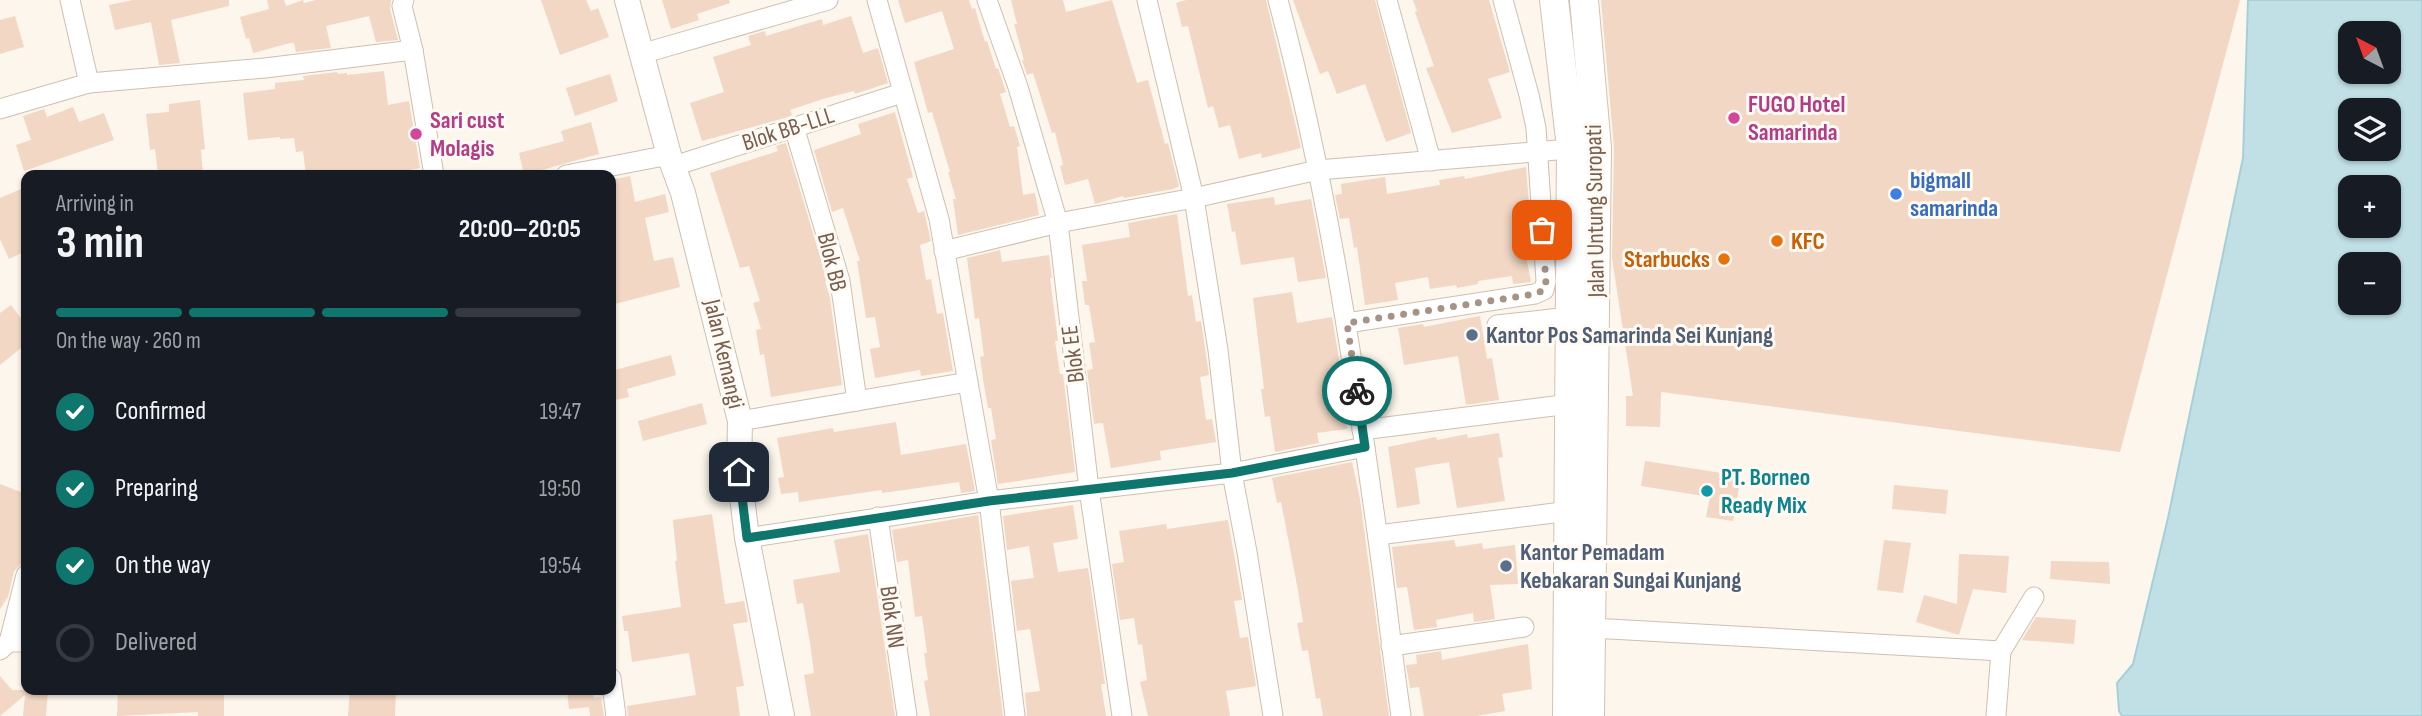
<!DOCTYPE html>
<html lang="en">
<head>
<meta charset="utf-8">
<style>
	:root { --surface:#171b24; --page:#20242c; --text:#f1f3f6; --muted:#9ea1a6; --line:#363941; --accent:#0f766e }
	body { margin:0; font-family:"Sofia Sans Condensed",sans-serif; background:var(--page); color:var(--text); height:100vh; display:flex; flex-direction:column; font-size:26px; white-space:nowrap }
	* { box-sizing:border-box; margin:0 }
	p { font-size:23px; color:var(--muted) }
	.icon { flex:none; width:38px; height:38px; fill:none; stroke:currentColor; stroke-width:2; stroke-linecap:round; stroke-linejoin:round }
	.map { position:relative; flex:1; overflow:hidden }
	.panel { position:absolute; left:21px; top:170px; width:595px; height:525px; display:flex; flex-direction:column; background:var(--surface); border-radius:14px; box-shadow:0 2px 5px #0004 }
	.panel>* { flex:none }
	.needle { width:46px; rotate:319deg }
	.fabs { position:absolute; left:2338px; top:21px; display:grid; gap:14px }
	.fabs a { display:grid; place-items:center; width:63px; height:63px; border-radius:14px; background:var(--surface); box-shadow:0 2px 5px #0004; font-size:35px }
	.pin { position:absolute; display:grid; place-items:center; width:60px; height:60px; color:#fff; margin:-30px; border-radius:14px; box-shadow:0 4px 10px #0006 }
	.courier { position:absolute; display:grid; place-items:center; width:70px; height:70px; margin:-35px; border:5px solid #0f766e; border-radius:50%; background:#fff; color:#222; box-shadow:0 2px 9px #0007 }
	.head em { font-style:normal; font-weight:700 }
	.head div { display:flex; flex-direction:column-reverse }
	.head { display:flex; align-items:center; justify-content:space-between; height:119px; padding:0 35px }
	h1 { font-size:46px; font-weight:700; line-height:52px }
	.bar { display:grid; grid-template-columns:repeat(4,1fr); gap:10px 7px; align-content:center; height:84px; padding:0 35px }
	.bar i { height:9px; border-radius:5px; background:var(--line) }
	.bar .on { background:var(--accent) }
	.bar p { grid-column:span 4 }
	ol { padding:0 35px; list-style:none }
	li { display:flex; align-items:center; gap:21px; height:77px }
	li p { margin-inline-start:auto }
	li .icon { padding:7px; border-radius:50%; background:var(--accent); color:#fff; stroke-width:4 }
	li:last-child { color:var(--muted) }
	li i { width:38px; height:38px; border:4px solid var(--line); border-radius:50% }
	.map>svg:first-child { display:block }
	.water { fill:#c0e0e6; stroke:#a6cfd8; stroke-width:2; fill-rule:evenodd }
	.building { fill:#f1d7c4 }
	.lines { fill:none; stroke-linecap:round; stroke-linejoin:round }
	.minor-casing { stroke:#cfbfb0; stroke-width:21 }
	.tertiary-casing { stroke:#cfbfb0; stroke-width:26 }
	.secondary-casing { stroke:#d5c1b1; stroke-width:30 }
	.minor { stroke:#fff; stroke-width:19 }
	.tertiary { stroke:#fff; stroke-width:24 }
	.secondary { stroke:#fff; stroke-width:28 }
	.done { stroke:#a69385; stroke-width:7; stroke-dasharray:0 12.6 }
	.route { stroke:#0f766e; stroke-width:9 }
	.hotel-dot { fill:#d1479c; stroke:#fffaf3; stroke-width:2.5 }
	.shop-dot { fill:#3f7fe0; stroke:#fffaf3; stroke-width:2.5 }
	.food-dot { fill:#e8710a; stroke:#fffaf3; stroke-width:2.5 }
	.service-dot { fill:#5c6f8a; stroke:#fffaf3; stroke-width:2.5 }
	.culture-dot { fill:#0f9aa8; stroke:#fffaf3; stroke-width:2.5 }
	.labels { text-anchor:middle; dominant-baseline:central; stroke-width:6; stroke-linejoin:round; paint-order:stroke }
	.hotel-label { font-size:24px; font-weight:bold; fill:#b23c85; stroke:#fffaf3; text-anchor:start }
	.street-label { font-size:24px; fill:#785e4e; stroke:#fffaf3 }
	.shop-label { font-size:24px; font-weight:bold; fill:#366cbe; stroke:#fffaf3; text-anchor:start }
	.food-label { font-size:24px; font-weight:bold; fill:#c56008; stroke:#fffaf3; text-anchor:start }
	.service-label { font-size:24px; font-weight:bold; fill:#4e5e75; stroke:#fffaf3; text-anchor:start }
	.culture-label { font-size:24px; font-weight:bold; fill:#0d838f; stroke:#fffaf3; text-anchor:start }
</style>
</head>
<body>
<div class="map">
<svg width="2422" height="716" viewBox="0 0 2422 716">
	<rect width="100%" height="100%" fill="#fcf6ec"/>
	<path class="water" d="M2248 0H2422V716H2122L2119 711 2117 683 2133 664 2168 518 2243 158ZM2350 33H2389V72H2350ZM2350 110H2389V149H2350ZM2350 187H2389V226H2350ZM2350 264H2389V303H2350Z"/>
	<g class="building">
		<path d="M133 0H229V6L171 20 180 63 159 65 151 22 115 30 109 5Z"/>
		<path d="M267 0H284L286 6 303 0 304 3 316 0H391L390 9 398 40 376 42 369 16 326 26 331 48 296 52 294 43H290L253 53 249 38 246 39 240 17 269 9Z"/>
		<path d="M541 0H586L591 11 598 8 609 37 560 55Z"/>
		<path d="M662 0H729L730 3 697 14 699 20 671 29Z"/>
		<path d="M898 0H969L972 9 975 8 985 42 987 41 996 69 998 68 1006 92 1000 94 1010 127 1014 126 1020 146 1017 147 1023 195 1035 193 1039 215 958 235 953 199H956L948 172H950L932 112 928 113 914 62 954 49 942 11 905 23Z"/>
		<path d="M1011 0H1063L1066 12 1112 0 1137 83 1148 80 1165 144 1168 143 1179 186 1173 189 1124 198 1123 196 1095 204 1088 179 1065 185 1060 166 1063 165 1055 132 1052 133 1033 73 1027 75 1022 60H1024L1014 24H1017Z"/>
		<path d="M1186 0H1266L1301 148 1262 158 1261 153 1239 159 1230 125 1219 128 1213 106 1208 108 1188 26 1182 27 1176 3Z"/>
		<path d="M1293 0H1375L1411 133 1386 142 1365 84 1337 94 1328 71 1320 74Z"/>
		<path d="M1413 0H1489L1510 72 1488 79 1502 118 1452 133 1426 68 1434 66 1415 12 1417 11Z"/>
		<path d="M1601 0H2240L2120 452 1661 392 1660 427 1626 426V396H1633L1612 258 1614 147Z"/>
		<path d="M15 16 24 47 0 54V20Z"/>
		<path d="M851 16 863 53 878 48 888 83 855 94 854 91 826 98 790 110 792 115 788 117 702 141 690 103 724 92 713 57 751 45 748 36 765 31 766 36 822 19 823 25Z"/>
		<path d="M384 71 388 105 409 101 420 168 380 175H306L303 151 296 152 294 138 280 139V137L248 140 243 93 275 89V83L304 80 303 76 337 72 338 74 347 73V75Z"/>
		<path d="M610 74 618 101 575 116 566 88Z"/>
		<path d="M200 100 205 149 201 150 203 175H158L155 149 150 150 146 114 169 112V104Z"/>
		<path d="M73 107 79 122 104 113 114 140 24 171 16 145 31 140 23 116 44 109 47 117Z"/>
		<path d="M895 112 913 177 907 179 918 213 924 211 927 224 931 241 920 245 926 280 931 279 937 314 943 313 953 371 921 376 920 370 875 378 870 349 880 347 875 317 866 318 857 261H860L843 208 832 212 814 150 861 134 858 124Z"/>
		<path d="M591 122 599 154 524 175 519 153 564 141 561 131Z"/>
		<path d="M786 143 827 280 825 281 830 298 842 385 771 397 764 354 760 355 756 330 761 329 753 303 760 301 749 266 740 268 710 173 778 151 776 146Z"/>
		<path d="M1526 167 1530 217 1519 219 1531 282 1513 284 1512 276 1478 281V284L1457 288 1456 285 1430 289 1428 277 1395 283 1398 300 1365 305 1357 247 1354 248 1349 218 1340 219 1335 195 1342 194 1341 184 1385 177 1387 194 1440 185 1439 180 1464 176 1465 179Z"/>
		<path d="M630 176 635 202 665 194 669 212 645 218 654 261 673 257 680 287 615 304 611 286V180Z"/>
		<path d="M26 187V251L9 259 0 239V198Z"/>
		<path d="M1274 197 1275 205 1311 199 1326 278 1298 282 1294 257 1241 265 1235 231 1232 232 1227 204Z"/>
		<path d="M1177 214 1188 296 1192 295 1196 322 1201 321 1209 375 1200 377 1206 420 1212 419 1216 442 1160 451 1161 460 1111 468 1103 423 1094 424 1087 370 1093 369 1089 343 1095 342 1089 305H1085L1082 281H1087L1082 245 1130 237 1128 223Z"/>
		<path d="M1000 250 1002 262 1049 255 1052 278H1050L1058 341H1055L1060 374H1063L1075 472 998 484 991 440 996 439 991 408H988L984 385 980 357 984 356 979 318 975 319 967 258Z"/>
		<path d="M1292 292 1297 323 1332 317 1342 376H1339L1347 429 1317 433 1319 443 1275 452 1270 416 1265 417 1261 389H1264L1253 298Z"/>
		<path d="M11 305 26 325V344L0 365V313Z"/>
		<path d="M1480 316 1487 359 1492 358 1499 400 1466 405 1458 356 1404 365 1398 328 1423 324 1424 327Z"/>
		<path d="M671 355 676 375 627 389 629 397 611 401V371Z"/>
		<path d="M702 403 707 424 643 441 638 421Z"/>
		<path d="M896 422 901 455 966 444 975 491 961 493 959 482 911 489 882 493V490L799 502 798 492 781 494 778 478 784 477 777 438 833 428 834 432Z"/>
		<path d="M1499 433 1503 457 1498 458 1505 501 1457 508 1449 462 1415 468 1420 504 1397 508 1388 447 1436 437 1437 440 1467 434 1468 438Z"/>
		<path d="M1645 461 1741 476 1733 521 1706 517 1710 497 1641 486Z"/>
		<path d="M1352 462 1360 499 1389 716H1323L1320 698 1316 699 1308 650 1302 651 1297 623 1303 622 1297 585 1281 502 1277 503 1272 478Z"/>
		<path d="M0 484 26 494V554L22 563 14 571 8 597 0 609Z"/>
		<path d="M1894 485 1948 490 1946 514 1892 509Z"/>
		<path d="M1073 505 1078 539 1053 543 1058 572 1088 568 1105 684H1101L1106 716H1027L1025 693 1040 691 1030 629 1017 631 1011 581 1034 578 1029 546 1007 550 1003 516Z"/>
		<path d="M712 514 725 604 744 601 748 622 733 624 744 686 736 687 740 716H628L627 706 696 695 689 653 632 662 628 631H624L622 616 681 607 675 561H677L673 520Z"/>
		<path d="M978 515 1003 716H930L924 681 928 680 924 653H927L922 616 915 617 908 560 897 562 892 530Z"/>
		<path d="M1228 520 1242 600 1234 601 1240 638 1248 637 1256 686 1226 691 1230 716H1148L1140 682 1147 680 1142 644 1138 645 1134 618 1120 620 1112 564 1124 562 1119 531 1166 524 1167 529Z"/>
		<path d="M868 534 895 716H811L804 675 814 673 810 643 803 603 797 604 793 580 840 572 834 540Z"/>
		<path d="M1454 540 1456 547 1482 543 1483 549 1515 545 1518 584 1490 585 1495 619 1474 622 1473 613 1436 620 1437 627 1414 630 1407 587 1397 588 1392 547Z"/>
		<path d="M1884 540 1911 543 1903 593 1877 590Z"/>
		<path d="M1959 554 2009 556 2006 593 1973 589 1959 635 1916 622 1924 595 1957 604Z"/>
		<path d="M2051 561 2109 562 2110 584 2050 579Z"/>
		<path d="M2036 617 2076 620 2074 644 2022 640Z"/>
		<path d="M1528 644 1532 689 1502 694 1505 711 1477 716H1424L1419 687 1410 688 1406 665 1417 664 1416 655 1441 651 1442 660Z"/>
		<path d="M0 676 12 690H48L46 716H23L25 695 0 716Z"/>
		<path d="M118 690H224V716H198V712L117 716Z"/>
		<path d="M350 690H396L395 716H348Z"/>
		<path d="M567 690H593L594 698 601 697 604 716H590L589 707 569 709Z"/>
	</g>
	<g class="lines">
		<g class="minor-casing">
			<g id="minor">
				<path d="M70 0 89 83"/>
				<path d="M404 0 402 6 413 50 434 175"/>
				<path d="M877 0 939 219 989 501 1015 716"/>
				<path d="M987 0 1018 87 1058 223 1089 489 1122 716"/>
				<path d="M1147 0 1194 198 1218 350 1232 473 1247 552 1273 716"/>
				<path d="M1278 0C1325 174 1352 353 1377 532 1386 593 1392 655 1401 716"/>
				<path d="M1387 0 1431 161"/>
				<path d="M641 54 828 0"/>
				<path d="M0 109 89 83 265 68 413 50"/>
				<path d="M794 127 840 281 857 401"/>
				<path d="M674 166 902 93"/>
				<path d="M566 175 669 155"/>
				<path d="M944 251 1058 223 1194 198 1318 170 1581 148"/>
				<path d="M1347 323 1535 294 1544 290 1546 281 1536 128 1529 95 1503 0"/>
				<path d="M1497 325 1569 317"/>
				<path d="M740 421 968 382"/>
				<path d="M1362 430 1570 404"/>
				<path d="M878 517 907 716"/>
				<path d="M1378 535 1570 511"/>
				<path d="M747 538 989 501 1232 473 1365 447"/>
				<path d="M1592 628 2001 651"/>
				<path d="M9 642H26"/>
				<path d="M1391 646 1524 627"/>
				<path d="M0 650 9 642 26 575"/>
				<path d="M611 678 616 716"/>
				<path d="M1996 716 2001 651 2034 597"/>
			</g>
		</g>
		<g class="tertiary-casing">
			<path id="tertiary" d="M627 0 669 155 683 193 740 421 739 472 747 538 782 716"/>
		</g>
		<g class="secondary-casing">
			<g id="secondary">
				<path d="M1554 0 1571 148 1567 716"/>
				<path d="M1584 0 1597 148 1590 716"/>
			</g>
		</g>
		<use href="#minor" class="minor"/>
		<use href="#tertiary" class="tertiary"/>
		<use href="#secondary" class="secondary"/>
	</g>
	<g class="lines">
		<path class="done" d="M1357 391 1347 323 1535 294 1544 290 1546 281 1542 230"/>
		<path class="route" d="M739 472 747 538 989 501 1232 473 1365 447 1357 391"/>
	</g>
	<g class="hotel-dot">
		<circle cx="1734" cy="118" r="7"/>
		<circle cx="416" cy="134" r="7"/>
	</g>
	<circle class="shop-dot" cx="1896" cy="194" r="7"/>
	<g class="food-dot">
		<circle cx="1777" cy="241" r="7"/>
		<circle cx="1724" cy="259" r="7"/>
	</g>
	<g class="service-dot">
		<circle cx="1472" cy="335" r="7"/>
		<circle cx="1506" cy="566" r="7"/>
	</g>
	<circle class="culture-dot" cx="1707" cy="491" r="7"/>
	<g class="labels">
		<g class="hotel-label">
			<text x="1748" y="104">FUGO Hotel<tspan x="1748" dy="28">Samarinda</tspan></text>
			<text x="430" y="120">Sari cust<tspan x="430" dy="28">Molagis</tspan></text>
		</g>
		<g class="street-label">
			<text transform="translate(788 129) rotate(-18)">Blok BB-LLL</text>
			<text transform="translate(1595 211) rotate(-91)">Jalan Untung Suropati</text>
			<text transform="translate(832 262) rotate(76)">Blok BB</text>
			<text transform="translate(724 354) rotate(77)">Jalan Kemangi</text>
			<text transform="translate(1073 354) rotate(-97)">Blok EE</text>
			<text transform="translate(892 617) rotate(82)">Blok NN</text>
		</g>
		<g class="shop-label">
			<text x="1910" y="180">bigmall<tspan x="1910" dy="28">samarinda</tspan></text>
		</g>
		<g class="food-label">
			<text x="1791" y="241">KFC</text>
			<text x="1710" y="259" text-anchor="end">Starbucks</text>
		</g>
		<g class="service-label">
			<text x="1486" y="335">Kantor Pos Samarinda Sei Kunjang</text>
			<text x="1520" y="552">Kantor Pemadam<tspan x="1520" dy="28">Kebakaran Sungai Kunjang</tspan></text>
		</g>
		<g class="culture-label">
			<text x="1721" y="477">PT. Borneo<tspan x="1721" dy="28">Ready Mix</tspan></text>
		</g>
	</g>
</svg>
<div class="fabs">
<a><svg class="needle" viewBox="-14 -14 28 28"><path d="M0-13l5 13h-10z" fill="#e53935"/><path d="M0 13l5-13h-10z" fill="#9ea1a6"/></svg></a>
<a><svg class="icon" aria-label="layers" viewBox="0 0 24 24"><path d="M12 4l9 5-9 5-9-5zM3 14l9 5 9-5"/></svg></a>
<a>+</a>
<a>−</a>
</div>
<div class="pin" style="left:1542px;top:230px;background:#ea580c"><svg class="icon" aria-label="bag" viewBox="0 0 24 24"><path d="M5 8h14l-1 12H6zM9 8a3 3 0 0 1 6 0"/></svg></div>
<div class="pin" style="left:739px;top:472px;background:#1f2937"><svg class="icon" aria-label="home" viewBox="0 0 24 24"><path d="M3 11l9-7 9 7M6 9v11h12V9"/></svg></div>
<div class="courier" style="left:1357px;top:391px"><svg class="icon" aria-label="bike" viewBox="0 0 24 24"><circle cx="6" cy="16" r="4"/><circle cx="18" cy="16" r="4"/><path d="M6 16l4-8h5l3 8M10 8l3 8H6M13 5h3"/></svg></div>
<section class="panel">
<div class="head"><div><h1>3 min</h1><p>Arriving in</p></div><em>20:00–20:05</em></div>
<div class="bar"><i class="on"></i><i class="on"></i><i class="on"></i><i></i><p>On the way · 260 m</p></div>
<ol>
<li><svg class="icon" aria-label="check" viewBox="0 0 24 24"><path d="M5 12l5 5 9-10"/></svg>Confirmed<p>19:47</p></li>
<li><svg class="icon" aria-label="check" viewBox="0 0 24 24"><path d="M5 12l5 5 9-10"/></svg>Preparing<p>19:50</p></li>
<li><svg class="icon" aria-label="check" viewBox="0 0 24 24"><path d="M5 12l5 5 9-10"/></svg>On the way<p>19:54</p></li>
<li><i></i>Delivered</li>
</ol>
</section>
</div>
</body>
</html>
